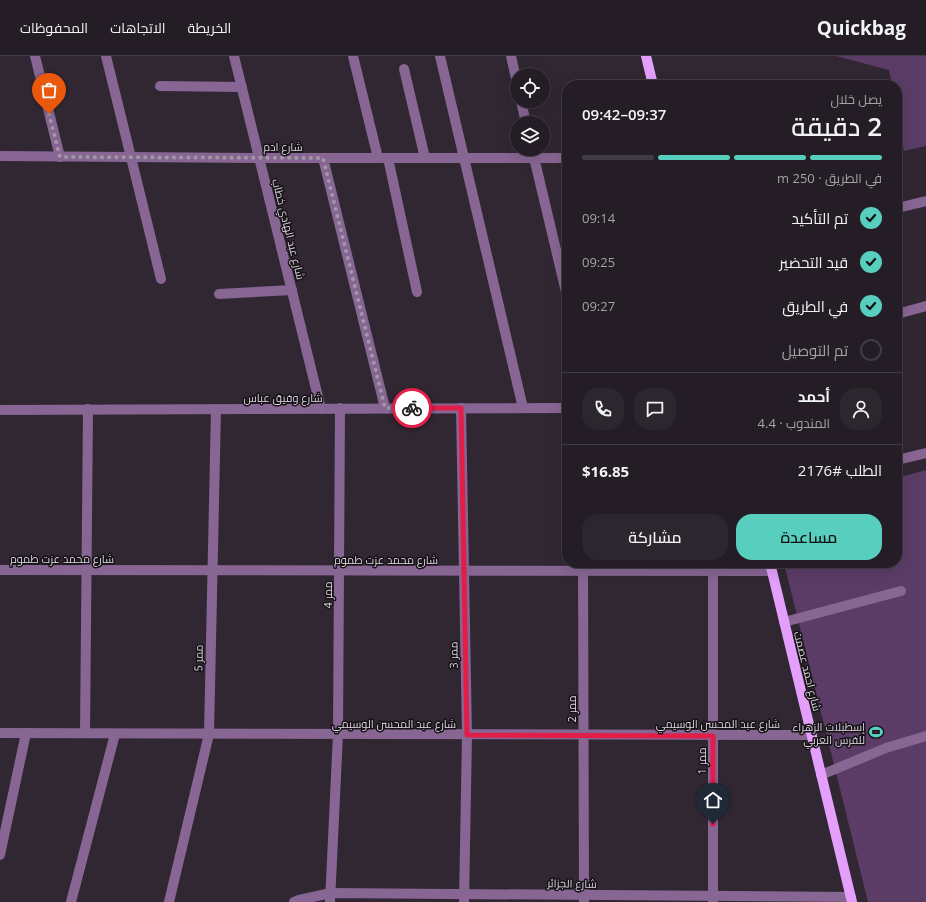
<!DOCTYPE html>
<html lang="ar">
<head>
<meta charset="utf-8">
<style>
	:root { --surface:#241d26; --page:#2c262e; --text:#f1f3f6; --muted:#a3a2a7; --line:#413b43; --accent:#58cebf }
	body { margin:0; font-family:"Open Sans",Cairo,sans-serif; background:var(--page); color:var(--text); direction:rtl; height:100vh; display:flex; flex-direction:column; font-size:15px; white-space:nowrap }
	* { box-sizing:border-box; margin:0 }
	p { font-size:13px; color:var(--muted) }
	.icon { flex:none; width:22px; height:22px; fill:none; stroke:currentColor; stroke-width:2; stroke-linecap:round; stroke-linejoin:round }
	.map { position:relative; flex:1; overflow:hidden; direction:ltr }
	.side { position:absolute; left:562px; top:24px; width:340px; height:488px; display:flex; flex-direction:column; background:var(--surface); border-radius:16px; box-shadow:0 4px 16px #0002,0 0 0 1px var(--line); direction:rtl }
	.side>* { flex:none }
	.tools { position:absolute; left:510px; top:12px; display:grid; gap:8px }
	.tools a { display:grid; place-items:center; width:40px; height:40px; border-radius:50%; background:var(--surface); box-shadow:0 4px 16px #0002,0 0 0 1px var(--line); font-size:20px }
	.pin { position:absolute; display:grid; place-items:center; width:34px; height:34px; color:#fff; margin:-41px -17px; border-radius:50% 50% 50% 0; rotate:-45deg; box-shadow:0 0 4px #0007 }
	.pin .icon { rotate:45deg }
	.courier { position:absolute; display:grid; place-items:center; width:40px; height:40px; margin:-20px; border:3px solid #e11d48; border-radius:50%; background:#fff; color:#222; box-shadow:0 1px 5px #0007 }
	.summary em { font-style:normal; font-weight:600 }
	.summary div { display:flex; flex-direction:column-reverse }
	.summary { display:flex; align-items:center; justify-content:space-between; height:68px; padding:0 20px }
	h1 { font-size:26px; font-weight:600; line-height:30px }
	.bar { display:grid; grid-template-columns:repeat(4,1fr); gap:6px 4px; align-content:center; height:48px; padding:0 20px }
	.bar i { height:5px; border-radius:3px; background:var(--line) }
	.bar .current { background:var(--accent) }
	.bar p { grid-column:span 4 }
	.line { display:flex; align-items:center; gap:10px; padding:0 20px; border-top:1px solid var(--line) }
	.line div { flex:1 }
	.round { display:grid; place-items:center; flex:none; width:42px; height:42px; border-radius:16px; background:var(--page) }
	ol { padding:0 20px; list-style:none }
	li { display:flex; align-items:center; gap:12px; height:44px }
	li p { margin-inline-start:auto }
	li .icon { padding:4px; border-radius:50%; background:var(--accent); color:#111; stroke-width:4 }
	li:last-child { color:var(--muted) }
	li i { width:22px; height:22px; border:2px solid var(--line); border-radius:50% }
	.cta { display:flex; gap:8px; margin-top:auto; padding:8px 20px }
	.cta a { flex:1; height:46px; border-radius:16px; background:var(--accent); color:#111; font-size:16px; font-weight:600; line-height:46px; text-align:center }
	.cta a+a { background:var(--page); color:var(--text) }
	header { display:flex; align-items:center; gap:24px; box-sizing:border-box; height:56px; padding:0 20px; background:var(--surface); border-bottom:1px solid var(--line) }
	header strong { font-size:19px }
	nav { display:flex; gap:22px; margin-inline-start:auto; font-size:14px }
	.map>svg:first-child { display:block }
	.green { fill:#5b3c66 }
	.lines { fill:none; stroke-linecap:round; stroke-linejoin:round }
	.minor { stroke:#876693; stroke-width:10 }
	.major { stroke:#e49ffc; stroke-width:10 }
	.done { stroke:#a19aa3; stroke-width:4; stroke-dasharray:0 7.2 }
	.route { stroke:#e11d48; stroke-width:5 }
	.labels { text-anchor:middle; dominant-baseline:central; stroke-width:3; stroke-linejoin:round; paint-order:stroke }
	.street-label { font-size:11px; fill:#ded8e0; stroke:#161217 }
	.poi-label { font-size:11px; fill:#ded8e0; stroke:#161217; text-anchor:end }
</style>
</head>
<body>
<header>
<strong>Quickbag</strong>
<nav><a>الخريطة</a><a>الاتجاهات</a><a>المحفوظات</a></nav>
</header>
<div class="map">
<svg width="926" height="846" viewBox="0 0 926 846">
	<rect width="100%" height="100%" fill="#302733"/>
	<g class="green">
		<path d="M836 0H926V90L904 95 897 58V29H892L889 14Z"/>
		<path d="M926 414V846H868L784 507H897V422Z"/>
	</g>
	<g class="lines">
		<g class="minor">
			<path d="M35 0 60 101"/>
			<path d="M106 0 161 223"/>
			<path d="M234 0 321 353"/>
			<path d="M353 0 378 102"/>
			<path d="M440 0 523 352"/>
			<path d="M511 0 517 27"/>
			<path d="M404 13 425 102"/>
			<path d="M160 30 242 31"/>
			<path d="M521 45 526 67"/>
			<path d="M532 93 567 240"/>
			<path d="M0 100 259 102H567"/>
			<path d="M323 102 385 352"/>
			<path d="M388 102 417 236"/>
			<path d="M897 152 926 145"/>
			<path d="M219 238 292 234"/>
			<path d="M897 258 926 250"/>
			<path d="M461 352 467 679 464 846"/>
			<path d="M0 354 567 352"/>
			<path d="M897 404 926 397"/>
			<path d="M583 507 584 845"/>
			<path d="M0 514 771 515"/>
			<path d="M713 515V846"/>
			<path d="M784 566 901 535"/>
			<path d="M0 677 812 679"/>
			<path d="M85 677 88 353"/>
			<path d="M821 719 886 692 926 680"/>
			<path d="M0 799 26 677"/>
			<path d="M71 846 115 678"/>
			<path d="M169 846 209 678 216 353"/>
			<path d="M294 846 299 844 331 837 851 841"/>
			<path d="M330 846 338 678 340 352"/>
		</g>
		<g class="major">
			<path d="M646 0 653 29"/>
			<path d="M770 507 852 846"/>
		</g>
	</g>
	<g class="lines">
		<path class="done" d="M49 58 60 101 323 102 385 352H412"/>
		<path class="route" d="M412 352H461L467 679 713 680V768"/>
	</g>
	<defs>
		<g id="stadium-bare" transform="scale(1.08)"><path d="M0-5a6.5 5 0 1 0 0 10a6.5 5 0 1 0 0-10ZM-3.5-1.8h7v3.6h-7Z" fill="#58cebf" stroke="#161217" stroke-width="2.5" paint-order="stroke"/></g>
	</defs>
	<g fill-rule="evenodd">
		<use href="#stadium-bare" x="876" y="676"/>
	</g>
	<g class="labels">
		<g class="street-label">
			<text x="283" y="90">شارع ادم</text>
			<text transform="translate(289 173) rotate(76)">شارع عبد الهادي خطاب</text>
			<text x="283" y="341">شارع وفيق عباس</text>
			<text x="62" y="502">شارع محمد عزت طموم</text>
			<text x="386" y="503">شارع محمد عزت طموم</text>
			<text transform="translate(327 539) rotate(-90)">ممر 4</text>
			<text transform="translate(453 599) rotate(-91)">ممر 3</text>
			<text transform="translate(198 602) rotate(-89)">ممر 5</text>
			<text transform="translate(808 615) rotate(76)">شارع احمد عصمت</text>
			<text transform="translate(571 653) rotate(-90)">ممر 2</text>
			<text x="394" y="667">شارع عبد المحسن الوسيمي</text>
			<text x="718" y="667">شارع عبد المحسن الوسيمي</text>
			<text transform="translate(701 705) rotate(-90)">ممر 1</text>
			<text transform="translate(572 827) rotate(1)">شارع الجزائر</text>
		</g>
		<g class="poi-label">
			<text x="865" y="670">إسطبلات الزهراء<tspan x="865" dy="13">للفرس العربي</tspan></text>
		</g>
	</g>
</svg>
<div class="tools">
<a><svg class="icon" aria-label="locate" viewBox="0 0 24 24"><circle cx="12" cy="12" r="6"/><path d="M12 2v4M12 18v4M2 12h4M18 12h4"/></svg></a>
<a><svg class="icon" aria-label="layers" viewBox="0 0 24 24"><path d="M12 4l9 5-9 5-9-5zM3 14l9 5 9-5"/></svg></a>
</div>
<div class="pin" style="left:49px;top:58px;background:#ea580c"><svg class="icon" aria-label="bag" viewBox="0 0 24 24"><path d="M5 8h14l-1 12H6zM9 8a3 3 0 0 1 6 0"/></svg></div>
<div class="pin" style="left:713px;top:768px;background:#1f2937"><svg class="icon" aria-label="home" viewBox="0 0 24 24"><path d="M3 11l9-7 9 7M6 9v11h12V9"/></svg></div>
<div class="courier" style="left:412px;top:352px"><svg class="icon" aria-label="bike" viewBox="0 0 24 24"><circle cx="6" cy="16" r="4"/><circle cx="18" cy="16" r="4"/><path d="M6 16l4-8h5l3 8M10 8l3 8H6M13 5h3"/></svg></div>
<section class="side">
<div class="summary"><div><h1>2 دقيقة</h1><p>يصل خلال</p></div><em>09:37–09:42</em></div>
<div class="bar"><i class="current"></i><i class="current"></i><i class="current"></i><i></i><p>في الطريق · 250 m</p></div>
<ol>
<li><svg class="icon" aria-label="check" viewBox="0 0 24 24"><path d="M5 12l5 5 9-10"/></svg>تم التأكيد<p>09:14</p></li>
<li><svg class="icon" aria-label="check" viewBox="0 0 24 24"><path d="M5 12l5 5 9-10"/></svg>قيد التحضير<p>09:25</p></li>
<li><svg class="icon" aria-label="check" viewBox="0 0 24 24"><path d="M5 12l5 5 9-10"/></svg>في الطريق<p>09:27</p></li>
<li><i></i>تم التوصيل</li>
</ol>
<div class="line" style="height:72px"><a class="round"><svg class="icon" aria-label="person" viewBox="0 0 24 24"><circle cx="12" cy="8" r="4"/><path d="M4 21q1-7 8-7t8 7"/></svg></a><div><b>أحمد</b><p>المندوب · 4.4</p></div><a class="round"><svg class="icon" aria-label="chat" viewBox="0 0 24 24"><path d="M4 5h16v11H9l-5 4z"/></svg></a><a class="round"><svg class="icon" aria-label="phone" viewBox="0 0 24 24"><path d="M5 4h4l2 5-3 2q2 4 5 5l2-3 5 2v4C11 20 4 13 5 4z"/></svg></a></div>
<div class="line" style="height:52px"><div>الطلب #2176</div><b>$16.85</b></div>
<div class="cta"><a>مساعدة</a><a>مشاركة</a></div>
</section>
</div>
</body>
</html>
